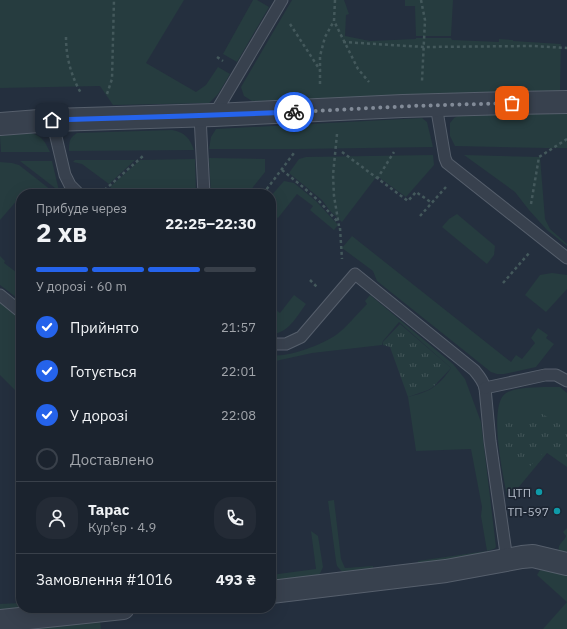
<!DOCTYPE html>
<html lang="uk">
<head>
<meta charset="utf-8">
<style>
	:root { --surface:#1b232e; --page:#242b36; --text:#f1f3f6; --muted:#a0a4aa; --line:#39404a; --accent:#2563eb }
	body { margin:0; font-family:"IBM Plex Sans",sans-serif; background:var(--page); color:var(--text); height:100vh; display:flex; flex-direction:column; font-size:15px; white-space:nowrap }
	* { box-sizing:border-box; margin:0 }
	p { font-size:13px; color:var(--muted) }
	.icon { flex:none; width:22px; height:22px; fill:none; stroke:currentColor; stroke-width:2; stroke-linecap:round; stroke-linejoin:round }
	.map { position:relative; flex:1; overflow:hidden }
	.side { position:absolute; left:16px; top:189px; width:260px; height:424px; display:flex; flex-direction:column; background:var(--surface); border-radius:16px; box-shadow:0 4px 16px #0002,0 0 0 1px var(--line) }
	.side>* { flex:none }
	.pin { position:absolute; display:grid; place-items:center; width:34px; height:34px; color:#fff; margin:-17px; border-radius:8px; box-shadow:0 2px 6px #0006 }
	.courier { position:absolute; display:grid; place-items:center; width:40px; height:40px; margin:-20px; border:3px solid #2563eb; border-radius:50%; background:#fff; color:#222; box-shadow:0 1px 5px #0007 }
	.overview em { font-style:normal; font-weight:700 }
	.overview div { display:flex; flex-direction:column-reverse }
	.overview { display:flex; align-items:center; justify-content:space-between; height:68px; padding:0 20px }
	h1 { font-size:26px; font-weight:700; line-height:30px }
	.bar { display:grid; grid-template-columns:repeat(4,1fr); gap:6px 4px; align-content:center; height:48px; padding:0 20px }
	.bar i { height:5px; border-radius:3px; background:var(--line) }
	.bar .active { background:var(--accent) }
	.bar p { grid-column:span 4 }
	.line { display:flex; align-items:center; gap:10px; padding:0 20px; border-top:1px solid var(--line) }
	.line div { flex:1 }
	.round { display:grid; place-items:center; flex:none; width:42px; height:42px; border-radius:16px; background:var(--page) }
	ol { padding:0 20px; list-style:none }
	li { display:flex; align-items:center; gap:12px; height:44px }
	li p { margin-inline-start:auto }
	li .icon { padding:4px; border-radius:50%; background:var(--accent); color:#fff; stroke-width:4 }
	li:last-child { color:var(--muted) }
	li i { width:22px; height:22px; border:2px solid var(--line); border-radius:50% }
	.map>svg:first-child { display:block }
	.green { fill:#263c3f }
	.park { fill:url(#park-tufts) }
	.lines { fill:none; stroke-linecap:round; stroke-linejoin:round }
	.lane-casing { stroke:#565f6c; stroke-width:13 }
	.street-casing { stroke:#565f6c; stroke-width:24 }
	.path { stroke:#44595c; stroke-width:2.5; stroke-dasharray:3 3; stroke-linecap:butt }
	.lane { stroke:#38414e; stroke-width:11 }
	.street { stroke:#38414e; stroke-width:22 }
	.done { stroke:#828b98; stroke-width:4; stroke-dasharray:0 7.2 }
	.route { stroke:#2563eb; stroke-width:5 }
	.culture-dot { fill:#0f9aa8; stroke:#1d2633; stroke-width:1.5 }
	.labels { text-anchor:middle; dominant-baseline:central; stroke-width:3.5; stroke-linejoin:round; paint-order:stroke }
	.poi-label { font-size:12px; fill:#b4bcc9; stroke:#1d2633; text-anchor:end }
</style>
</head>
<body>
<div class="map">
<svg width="567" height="629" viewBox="0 0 567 629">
	<defs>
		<pattern id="park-tufts" width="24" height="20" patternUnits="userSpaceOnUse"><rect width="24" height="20" fill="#263c3f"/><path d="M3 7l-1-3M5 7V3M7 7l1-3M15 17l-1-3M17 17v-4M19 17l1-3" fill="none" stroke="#435659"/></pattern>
	</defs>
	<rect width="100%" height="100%" fill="#242f3e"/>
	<g class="green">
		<path d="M0 0H184L146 63 196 92 206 85 218 67 230 74 218 94 209 103 113 105 100 86 0 88Z"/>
		<path d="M253 0H257L269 7 237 62 223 54Z"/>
		<path d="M292 0H344L349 14 346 15 345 36 370 41 416 39V38H451L452 40 499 42V39L513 40V41L561 44 560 91 252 101 244 96 241 87Z"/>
		<path d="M405 0H453L451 36H416L415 6H405Z"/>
		<path d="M507 113H567V148H547L455 146 450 136V123L454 118 462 114Z"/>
		<path d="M422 118 427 122 433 147 299 149H209L211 137 216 129Z"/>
		<path d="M172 130C185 132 190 139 194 150L69 151C69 142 69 138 77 133Z"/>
		<path d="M30 133C42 135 45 142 50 152H1L0 136Z"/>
		<path d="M433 155 434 165 406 197 377 176 342 222 330 211 322 200 289 173 299 159 306 157Z"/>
		<path d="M464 155 540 157 545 219 550 229 567 244V246L547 230 529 210 515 192Z"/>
		<path d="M209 158 265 159V172L253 187 252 190 255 193 254 194H211Z"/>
		<path d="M195 159 196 194H110L111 186 140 160Z"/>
		<path d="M75 160H135L109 184 82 164 73 162Z"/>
		<path d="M20 161H52L59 191Z"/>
		<path d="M0 162 12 163 19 165 56 194H21V199L19 198 0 220Z"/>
		<path d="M284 181 294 183 316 201 338 225 334 230 310 210 313 206 297 194 278 218 274 216 271 219V196Z"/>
		<path d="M457 214 495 246 494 255 487 264 442 227 449 219Z"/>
		<path d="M352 236 511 362 516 355 522 359 535 343 531 338 538 328 548 335 546 338 554 344 536 367 504 374H497L491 372 377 281 373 271 342 248Z"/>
		<path d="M0 256 5 261 4 263 16 272 19 270 21 272V301L0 285Z"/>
		<path d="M552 273 567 275V289L546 312 525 295 540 275Z"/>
		<path d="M294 295 306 304C297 316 288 334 271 334V316L276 310 280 313Z"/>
		<path d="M370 295 453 364 465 379 481 422 496 547 494 549 487 551 477 558 419 567 418 561 487 551 481 516 482 507 471 449 416 451 408 397C415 395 423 393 429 390 438 385 446 376 451 368L399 322 383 341 382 345 312 353 271 362V355C288 358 321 345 336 335 347 327 357 314 367 304L365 301Z"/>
		<path d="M0 302 21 318V396L0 375Z"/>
		<path d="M560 387 567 393V467L547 453 508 500C504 480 487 405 506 393 517 386 546 387 560 387Z"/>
		<path d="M334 500 341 559 345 568 373 566 374 572 344 574 337 566 336 561 328 501Z"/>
		<path d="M567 528V555L559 551C557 544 564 542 566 536L563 532Z"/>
		<path d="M311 531 318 536 323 567 318 578 271 584V575L316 569Z"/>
		<path d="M540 570 567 574V629H543L567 602 537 575Z"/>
		<path d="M21 603V608L0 614V604Z"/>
		<path d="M100 620 101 629H21Z"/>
	</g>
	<g class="park">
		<path d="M400 324 451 368 433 387 428 390 408 397 390 347 383 345V342Z"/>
		<path d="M541 413 567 429V466L547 449 529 467 505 458 501 424Z"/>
	</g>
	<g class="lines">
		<g class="lane-casing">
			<g id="lane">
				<path d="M436 105 445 158 447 163 567 258"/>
				<path d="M214 115 282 0"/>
				<path d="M200 116 204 194"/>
				<path d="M52 120 65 175 70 185 79 194"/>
				<path d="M0 295 21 312"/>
				<path d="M271 344H286L301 337 355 274 474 370C479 376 483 380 485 388L490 441 507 560"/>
				<path d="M485 388 545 375H556L567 381"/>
			</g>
		</g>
		<g class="street-casing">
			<g id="street">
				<path d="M0 124 52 120 214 115 403 106 512 103 567 102"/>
				<path d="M271 592 446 571 522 557 533 556 567 564"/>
				<path d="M0 621 123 608"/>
			</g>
		</g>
		<g class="path">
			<path d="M335 0 334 21 358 69 369 82"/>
			<path d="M421 0 425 20 422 81"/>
			<path d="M290 24 320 70"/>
			<path d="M66 37C66 50 68 63 73 76 75 82 78 88 81 93"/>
			<path d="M343 42 424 47 533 46 567 48"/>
			<path d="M217 57 223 61"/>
			<path d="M320 84V56L325 37 334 21"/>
			<path d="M107 94 112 79 114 0"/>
			<path d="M337 134 333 175 334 196 339 226"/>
			<path d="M342 152 408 201 416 192 432 203"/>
			<path d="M282 170 303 187 320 202 336 220 337 223"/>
			<path d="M377 179 394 152"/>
			<path d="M100 194 143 156"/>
			<path d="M263 194 294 153"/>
			<path d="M531 204 539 157 567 139"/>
			<path d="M420 216 446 187"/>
			<path d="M340 228 342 259"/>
			<path d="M310 280 317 287"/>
			<path d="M503 283 530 252"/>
		</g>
		<use href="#lane" class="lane"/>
		<use href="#street" class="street"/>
	</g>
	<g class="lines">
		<path class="done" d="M294 112 412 106 512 103"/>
		<path class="route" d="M52 120 185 116 294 112"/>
	</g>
	<g class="culture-dot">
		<circle cx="539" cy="492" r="4"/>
		<circle cx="557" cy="511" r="4"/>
	</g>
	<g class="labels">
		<g class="poi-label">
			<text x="531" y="492">ЦТП</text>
			<text x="549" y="511">ТП-597</text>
		</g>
	</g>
</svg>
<div class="pin" style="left:512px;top:103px;background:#ea580c"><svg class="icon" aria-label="bag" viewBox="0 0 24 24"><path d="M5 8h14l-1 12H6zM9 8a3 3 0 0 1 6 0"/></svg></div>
<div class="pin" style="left:52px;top:120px;background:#1f2937"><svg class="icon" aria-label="home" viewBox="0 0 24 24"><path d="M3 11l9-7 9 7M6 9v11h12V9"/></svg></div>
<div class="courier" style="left:294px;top:112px"><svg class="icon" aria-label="bike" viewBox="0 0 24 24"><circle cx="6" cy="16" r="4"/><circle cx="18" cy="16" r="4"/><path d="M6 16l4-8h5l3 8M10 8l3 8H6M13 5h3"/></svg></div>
<section class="side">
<div class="overview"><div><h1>2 хв</h1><p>Прибуде через</p></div><em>22:25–22:30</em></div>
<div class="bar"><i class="active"></i><i class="active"></i><i class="active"></i><i></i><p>У дорозі · 60 m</p></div>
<ol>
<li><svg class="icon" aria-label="check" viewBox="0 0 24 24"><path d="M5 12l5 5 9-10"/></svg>Прийнято<p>21:57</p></li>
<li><svg class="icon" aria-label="check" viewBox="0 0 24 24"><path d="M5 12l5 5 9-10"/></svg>Готується<p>22:01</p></li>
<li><svg class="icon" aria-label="check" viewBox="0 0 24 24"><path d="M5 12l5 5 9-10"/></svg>У дорозі<p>22:08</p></li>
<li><i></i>Доставлено</li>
</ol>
<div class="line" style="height:72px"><a class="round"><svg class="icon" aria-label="person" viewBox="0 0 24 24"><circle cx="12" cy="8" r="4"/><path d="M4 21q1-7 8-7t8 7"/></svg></a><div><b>Тарас</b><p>Кур’єр · 4.9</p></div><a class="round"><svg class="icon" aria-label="phone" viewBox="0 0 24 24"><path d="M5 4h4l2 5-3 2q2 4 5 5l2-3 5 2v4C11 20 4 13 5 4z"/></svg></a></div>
<div class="line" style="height:52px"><div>Замовлення #1016</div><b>493 ₴</b></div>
</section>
</div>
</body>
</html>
